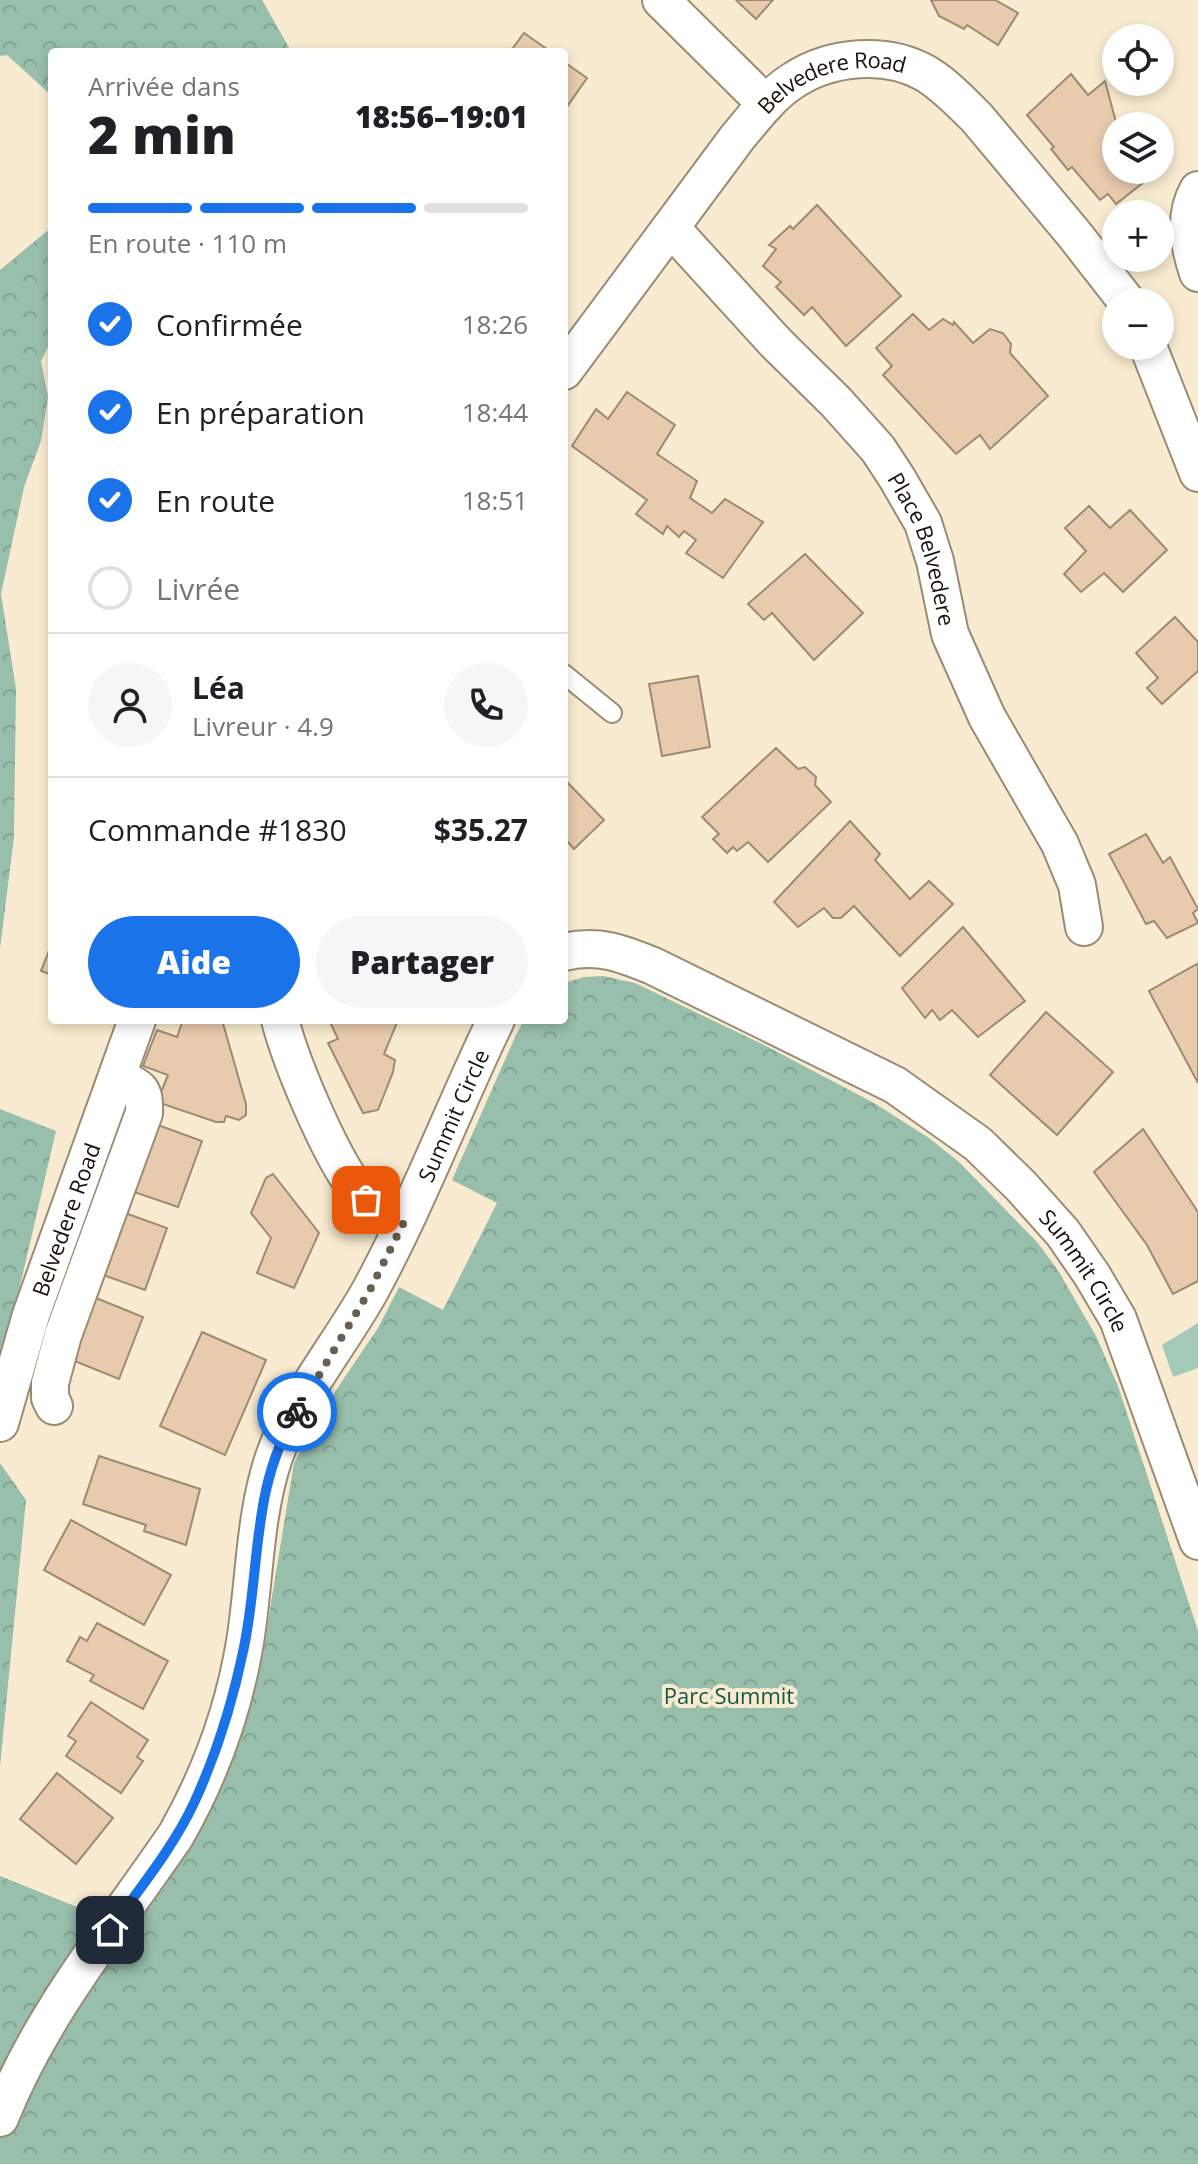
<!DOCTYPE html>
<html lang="fr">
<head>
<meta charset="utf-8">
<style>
	:root { --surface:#fff; --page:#f6f6f6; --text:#202124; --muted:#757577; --line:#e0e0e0; --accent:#1a73e8 }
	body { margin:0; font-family:"Open Sans",sans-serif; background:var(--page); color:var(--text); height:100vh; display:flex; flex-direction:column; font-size:30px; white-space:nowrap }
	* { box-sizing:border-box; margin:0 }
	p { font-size:26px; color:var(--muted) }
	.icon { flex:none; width:44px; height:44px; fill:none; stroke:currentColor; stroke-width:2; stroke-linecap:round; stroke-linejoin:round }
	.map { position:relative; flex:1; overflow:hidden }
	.sheet { position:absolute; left:48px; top:48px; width:520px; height:976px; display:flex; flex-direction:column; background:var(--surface); border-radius:8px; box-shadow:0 4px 12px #0003 }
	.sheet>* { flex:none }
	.buttons { position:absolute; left:1102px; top:24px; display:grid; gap:16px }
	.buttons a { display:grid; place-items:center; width:72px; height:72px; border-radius:50%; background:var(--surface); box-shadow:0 4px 12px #0003; font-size:40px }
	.pin { position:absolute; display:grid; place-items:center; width:68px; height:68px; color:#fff; margin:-34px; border-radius:16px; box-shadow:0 4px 12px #0006 }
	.courier { position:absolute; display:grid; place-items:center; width:80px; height:80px; margin:-40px; border:6px solid #1a73e8; border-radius:50%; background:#fff; color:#222; box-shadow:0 2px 10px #0007 }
	.headline em { font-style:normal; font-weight:800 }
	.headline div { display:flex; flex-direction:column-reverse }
	.headline { display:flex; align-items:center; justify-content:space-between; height:136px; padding:0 40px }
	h1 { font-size:52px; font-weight:800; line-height:60px }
	.bar { display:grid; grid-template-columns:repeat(4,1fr); gap:12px 8px; align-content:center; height:96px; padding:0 40px }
	.bar i { height:10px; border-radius:6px; background:var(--line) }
	.bar .selected { background:var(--accent) }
	.bar p { grid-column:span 4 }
	.line { display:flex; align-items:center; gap:20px; padding:0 40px; border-top:2px solid var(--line) }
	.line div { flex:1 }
	.round { display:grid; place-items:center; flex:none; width:84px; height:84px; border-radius:42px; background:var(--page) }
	ol { padding:0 40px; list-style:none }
	li { display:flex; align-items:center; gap:24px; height:88px }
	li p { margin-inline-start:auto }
	li .icon { padding:8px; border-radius:50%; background:var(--accent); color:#fff; stroke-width:4 }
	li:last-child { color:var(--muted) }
	li i { width:44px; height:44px; border:4px solid var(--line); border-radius:50% }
	.primary-button { display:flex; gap:16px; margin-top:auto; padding:16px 40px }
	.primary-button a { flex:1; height:92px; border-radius:48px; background:var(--accent); color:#fff; font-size:32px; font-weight:800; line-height:92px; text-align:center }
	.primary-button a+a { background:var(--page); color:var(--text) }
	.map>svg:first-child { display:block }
	.forest { fill:url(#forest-crowns) }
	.park { fill:#a2cab6 }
	.building { fill:#e8cbad; stroke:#9d8974; stroke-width:2 }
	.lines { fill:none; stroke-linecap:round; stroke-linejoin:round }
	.lane-casing { stroke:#998c73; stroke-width:22 }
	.street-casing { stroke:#998c73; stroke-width:40 }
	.lane { stroke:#fff; stroke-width:18 }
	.street { stroke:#fff; stroke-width:36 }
	.done { stroke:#675f50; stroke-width:8; stroke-dasharray:0 14.4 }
	.route { stroke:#1a73e8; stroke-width:10 }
	.labels { text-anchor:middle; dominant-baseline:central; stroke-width:8; stroke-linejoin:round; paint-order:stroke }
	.street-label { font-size:22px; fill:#18130a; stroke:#f9ebd1 }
	.park-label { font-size:22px; fill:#11583e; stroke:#f9ebd1 }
</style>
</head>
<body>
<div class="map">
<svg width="1198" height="2164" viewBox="0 0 1198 2164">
	<defs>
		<pattern id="forest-crowns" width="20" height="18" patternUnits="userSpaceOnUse" patternTransform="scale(2)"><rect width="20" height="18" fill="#98bfac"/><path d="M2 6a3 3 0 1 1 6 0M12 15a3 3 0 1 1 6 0" fill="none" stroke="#82a393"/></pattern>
	</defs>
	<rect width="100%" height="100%" fill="#f9ebd1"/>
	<g class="forest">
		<path d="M0 0H262L291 51 52 52V96L7 55 0 56Z"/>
		<path d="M52 227V339L41 361 48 397 41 441 24 487 1 594 16 689 14 837 0 949V270Z"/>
		<path d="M603 976 635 983 768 1047 874 1103 929 1138 959 1162 1038 1243 1059 1272 1096 1336 1118 1386 1198 1631V2164H0V1876L82 1909 125 1939 189 1846 214 1801 232 1759 250 1703 265 1639 294 1463 322 1411 378 1328 399 1287 443 1310 497 1203 452 1180 516 1035 524 1020H564V983L584 977Z"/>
		<path d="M0 1109 56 1131 0 1372Z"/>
		<path d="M0 1463 26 1500 0 1767Z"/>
	</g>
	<path class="park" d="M1198 1323V1368L1173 1377 1162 1345Z"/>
	<g class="building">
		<path d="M736 0H773L756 19Z"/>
		<path d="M931 0H995L1018 13 998 45 967 25 964 29 939 16Z"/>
		<path d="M524 33 551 52H510Z"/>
		<path d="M564 62 587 78 564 111Z"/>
		<path d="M1071 74 1088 95 1105 81 1117 126 1114 135 1116 170H1149L1153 175 1116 204 1108 194 1100 200 1072 167 1068 170 1051 149 1054 147 1027 115Z"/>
		<path d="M817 205 901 296 846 346 812 307 804 315 776 287 781 282 763 266 776 249 769 245 790 226 793 229Z"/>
		<path d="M913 314 929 330 943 319 953 325 954 322 973 343 990 329 1003 333 1011 344 1010 353 1048 396 990 449 980 435 956 454 883 375 892 366 876 348Z"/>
		<path d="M627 392 675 425 657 454 697 481 690 498 712 513 725 499 763 522 723 578 686 553 696 540 684 531 679 537 667 526 663 534 636 514 647 500 572 446 596 409 608 419Z"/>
		<path d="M1089 506 1110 528 1130 510 1167 550 1123 592 1104 573 1081 592 1064 574 1086 551 1065 528Z"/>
		<path d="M805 554 863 613 814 660 772 613 764 620 748 604Z"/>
		<path d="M1175 617 1198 642V671L1162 704 1147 688 1158 678 1136 653Z"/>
		<path d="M698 676 710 747 662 756 649 684Z"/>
		<path d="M776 748 798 769 805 767 816 777 815 785 831 802 768 862 748 842 737 851 733 847 727 853 713 839 719 834 702 817Z"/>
		<path d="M564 779 604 820 574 849 567 841 564 844Z"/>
		<path d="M850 821 880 854 875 860 910 899 929 881 953 904 900 956 854 906 841 918H833L824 908 798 927 774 902Z"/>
		<path d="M1146 834 1163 863 1170 857 1198 909 1193 913 1198 923 1167 938 1154 921 1146 924 1109 854Z"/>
		<path d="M963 927 1025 1001 978 1037 952 1010 940 1020 932 1010 925 1018 902 988Z"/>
		<path d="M52 943V975L41 971Z"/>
		<path d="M1197 964 1198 966V1083L1149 991Z"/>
		<path d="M1046 1012 1113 1072 1057 1135 990 1075Z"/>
		<path d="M183 1020H222L246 1104V1115L239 1120 226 1116 224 1122H216L157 1102 168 1075 143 1066 157 1030 177 1037Z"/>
		<path d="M329 1020H398L384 1054 395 1060 393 1072 378 1110 363 1113 328 1043 338 1039Z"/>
		<path d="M155 1124 202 1141 178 1207 131 1191Z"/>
		<path d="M1143 1129 1198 1212V1281L1173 1294 1147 1245 1094 1172Z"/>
		<path d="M273 1174 319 1233 294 1288 257 1273 271 1238 251 1213 266 1178Z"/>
		<path d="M125 1213 167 1228 145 1290 103 1275Z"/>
		<path d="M96 1298 143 1317 119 1379 72 1360Z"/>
		<path d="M202 1332 266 1360 225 1455 160 1426Z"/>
		<path d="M99 1456 200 1489 186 1545 144 1531 146 1525 83 1504Z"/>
		<path d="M71 1520 171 1575 144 1625 44 1570Z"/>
		<path d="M97 1623 168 1661 143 1709 90 1681 94 1675 67 1661 80 1637 87 1641Z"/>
		<path d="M91 1702 148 1740 137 1757 143 1761 121 1793 66 1756 76 1741 68 1736Z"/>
		<path d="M57 1773 113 1818 76 1864 20 1819Z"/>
	</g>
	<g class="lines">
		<g class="lane-casing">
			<path id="lane" d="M564 674 612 713"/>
		</g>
		<g class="street-casing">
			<g id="street">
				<path d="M661 0 766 104"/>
				<path d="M1198 190C1183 217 1189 246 1198 273"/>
				<path id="s1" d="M671 228 776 343 836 402 878 449 897 478 923 523 935 561 950 634 987 717 1060 844 1077 885 1084 927"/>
				<path d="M1148 346 1198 473"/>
				<path id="s2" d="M564 371 737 138C754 118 771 94 794 80 831 56 886 51 925 73 944 84 962 103 977 118L1074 234 1127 302"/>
				<path id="s3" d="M564 952C599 944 621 953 653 966L895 1085 978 1144 1021 1186 1063 1233 1092 1275 1118 1319 1198 1541"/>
				<path d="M280 1020C291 1062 335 1171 366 1200 376 1209 391 1216 403 1224"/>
				<path d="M54 1406 50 1398V1383L63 1335 144 1113C145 1088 140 1087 117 1078"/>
				<path id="s4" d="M0 1423 31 1315 137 1020"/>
				<path id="s5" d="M0 2118C41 2014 114 1926 176 1835 210 1775 234 1709 245 1642 255 1580 254 1516 274 1457 293 1401 342 1342 371 1289 418 1202 453 1109 496 1020"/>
			</g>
		</g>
		<use href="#lane" class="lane"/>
		<use href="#street" class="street"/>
	</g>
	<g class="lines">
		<path class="done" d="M297 1412 370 1290 403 1224 366 1200"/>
		<path class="route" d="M110 1930C139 1889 173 1848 194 1803 217 1753 233 1701 244 1647 261 1565 251 1486 297 1412"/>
	</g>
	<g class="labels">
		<g class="street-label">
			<text stroke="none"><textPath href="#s2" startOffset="408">Belvedere Road</textPath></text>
			<text stroke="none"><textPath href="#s1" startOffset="414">Place Belvedere</textPath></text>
			<text stroke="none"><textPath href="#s5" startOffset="1114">Summit Circle</textPath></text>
			<text stroke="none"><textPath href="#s4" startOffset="214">Belvedere Road</textPath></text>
			<text stroke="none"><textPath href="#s3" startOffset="630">Summit Circle</textPath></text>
		</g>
		<g class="park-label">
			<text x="729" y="1695">Parc Summit</text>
		</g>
	</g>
</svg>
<div class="buttons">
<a><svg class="icon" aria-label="locate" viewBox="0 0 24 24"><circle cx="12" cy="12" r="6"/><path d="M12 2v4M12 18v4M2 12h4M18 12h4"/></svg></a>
<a><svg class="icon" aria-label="layers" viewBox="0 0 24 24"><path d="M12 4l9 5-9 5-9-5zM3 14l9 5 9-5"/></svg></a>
<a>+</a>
<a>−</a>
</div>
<div class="pin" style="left:366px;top:1200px;background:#ea580c"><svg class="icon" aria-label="bag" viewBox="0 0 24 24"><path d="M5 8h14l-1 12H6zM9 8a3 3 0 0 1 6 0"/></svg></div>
<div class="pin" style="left:110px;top:1930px;background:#1f2937"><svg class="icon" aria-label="home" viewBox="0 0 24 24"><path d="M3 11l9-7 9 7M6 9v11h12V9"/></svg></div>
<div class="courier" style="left:297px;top:1412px"><svg class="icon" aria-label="bike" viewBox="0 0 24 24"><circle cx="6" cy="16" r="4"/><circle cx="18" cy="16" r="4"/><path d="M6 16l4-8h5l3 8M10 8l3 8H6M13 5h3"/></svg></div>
<section class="sheet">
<div class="headline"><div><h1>2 min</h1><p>Arrivée dans</p></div><em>18:56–19:01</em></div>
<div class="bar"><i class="selected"></i><i class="selected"></i><i class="selected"></i><i></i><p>En route · 110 m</p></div>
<ol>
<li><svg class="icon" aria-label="check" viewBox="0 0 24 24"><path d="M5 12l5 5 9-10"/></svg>Confirmée<p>18:26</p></li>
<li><svg class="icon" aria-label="check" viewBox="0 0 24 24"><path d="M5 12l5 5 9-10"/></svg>En préparation<p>18:44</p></li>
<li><svg class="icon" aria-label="check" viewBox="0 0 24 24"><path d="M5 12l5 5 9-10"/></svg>En route<p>18:51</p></li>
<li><i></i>Livrée</li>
</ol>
<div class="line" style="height:144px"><a class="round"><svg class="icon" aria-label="person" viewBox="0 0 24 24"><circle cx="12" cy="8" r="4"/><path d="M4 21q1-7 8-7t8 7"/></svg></a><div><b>Léa</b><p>Livreur · 4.9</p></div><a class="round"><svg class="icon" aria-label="phone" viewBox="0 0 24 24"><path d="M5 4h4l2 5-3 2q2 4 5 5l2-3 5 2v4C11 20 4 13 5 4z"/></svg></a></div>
<div class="line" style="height:104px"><div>Commande #1830</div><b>$35.27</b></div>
<div class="primary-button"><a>Aide</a><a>Partager</a></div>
</section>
</div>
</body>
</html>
